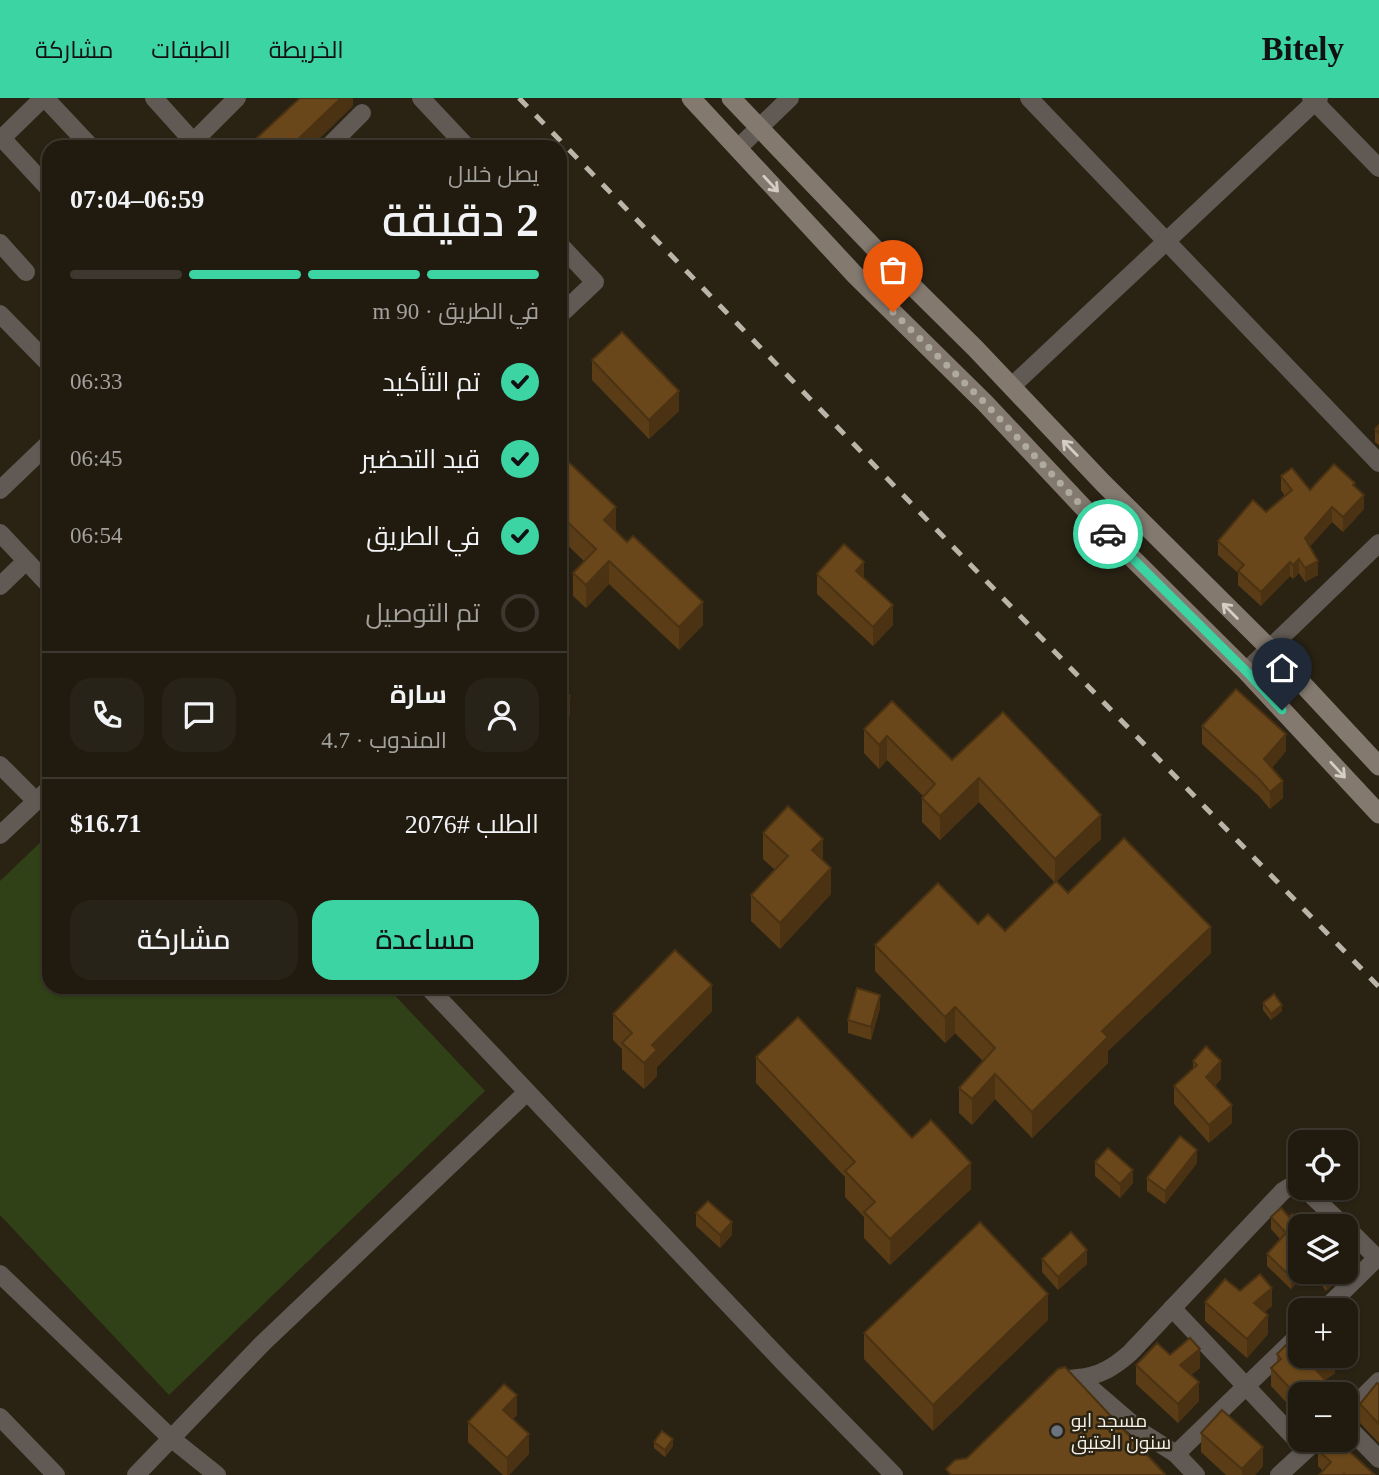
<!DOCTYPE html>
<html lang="ar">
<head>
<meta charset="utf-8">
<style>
	:root { --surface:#201a0f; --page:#282318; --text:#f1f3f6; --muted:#a2a19e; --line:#3d382f; --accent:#3dd4a3 }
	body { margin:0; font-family:"Times New Roman",Cairo,serif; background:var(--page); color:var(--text); direction:rtl; height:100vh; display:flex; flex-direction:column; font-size:26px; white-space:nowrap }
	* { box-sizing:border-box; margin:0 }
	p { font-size:23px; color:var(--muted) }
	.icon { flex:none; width:38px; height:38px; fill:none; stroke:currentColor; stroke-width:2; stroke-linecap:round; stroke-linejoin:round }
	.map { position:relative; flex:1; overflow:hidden; direction:ltr }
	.sheet { position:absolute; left:42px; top:42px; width:525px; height:854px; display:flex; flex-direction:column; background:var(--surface); border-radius:21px; box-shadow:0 2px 5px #0004,0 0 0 2px var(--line); direction:rtl }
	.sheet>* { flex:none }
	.tools { position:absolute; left:1288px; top:1032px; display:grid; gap:14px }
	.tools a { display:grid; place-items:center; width:70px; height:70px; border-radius:14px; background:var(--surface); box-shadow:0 2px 5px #0004,0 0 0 2px var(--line); font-size:35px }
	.pin { position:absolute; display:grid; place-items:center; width:60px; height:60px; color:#fff; margin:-72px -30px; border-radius:50% 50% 50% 0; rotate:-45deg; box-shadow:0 0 7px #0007 }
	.pin .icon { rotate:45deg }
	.courier { position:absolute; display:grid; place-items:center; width:70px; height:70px; margin:-35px; border:5px solid #3dd4a3; border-radius:50%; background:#fff; color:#222; box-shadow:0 2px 9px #0007 }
	.headline em { font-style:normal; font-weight:600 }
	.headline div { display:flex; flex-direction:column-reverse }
	.headline { display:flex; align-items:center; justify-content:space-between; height:119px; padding:0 28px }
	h1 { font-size:46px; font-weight:600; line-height:52px }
	.bar { display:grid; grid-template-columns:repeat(4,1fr); gap:10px 7px; align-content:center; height:84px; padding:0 28px }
	.bar i { height:9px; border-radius:5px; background:var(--line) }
	.bar .active { background:var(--accent) }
	.bar p { grid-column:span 4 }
	.line { display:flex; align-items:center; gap:18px; padding:0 28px; border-top:2px solid var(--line) }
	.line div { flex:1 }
	.round { display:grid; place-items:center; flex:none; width:74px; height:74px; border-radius:21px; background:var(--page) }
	ol { padding:0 28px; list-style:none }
	li { display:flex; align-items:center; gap:21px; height:77px }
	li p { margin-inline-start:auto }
	li .icon { padding:7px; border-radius:50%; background:var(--accent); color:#111; stroke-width:4 }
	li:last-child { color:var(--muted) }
	li i { width:38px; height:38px; border:4px solid var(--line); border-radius:50% }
	.cta { display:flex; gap:14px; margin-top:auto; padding:14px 28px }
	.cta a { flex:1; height:80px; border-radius:21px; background:var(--accent); color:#111; font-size:28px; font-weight:600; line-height:80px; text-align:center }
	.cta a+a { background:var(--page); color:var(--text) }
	header { display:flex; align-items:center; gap:42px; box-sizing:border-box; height:98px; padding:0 35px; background:var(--accent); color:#111 }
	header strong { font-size:33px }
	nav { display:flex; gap:38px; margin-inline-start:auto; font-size:24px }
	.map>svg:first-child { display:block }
	.green { fill:#304117 }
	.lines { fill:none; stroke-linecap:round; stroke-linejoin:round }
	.minor { stroke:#615a54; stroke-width:18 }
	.secondary { stroke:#83796f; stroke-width:19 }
	.rail { stroke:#bab4a9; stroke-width:5; stroke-dasharray:12 12; stroke-linecap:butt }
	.wall { fill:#5a3d16 }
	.shaded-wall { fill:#4a3212 }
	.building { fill:#69471a; stroke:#4a3212; stroke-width:2 }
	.oneway { stroke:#d4cec4 }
	.done { stroke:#afaa9e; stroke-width:7; stroke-dasharray:0 12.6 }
	.route { stroke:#3dd4a3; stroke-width:9 }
	.worship-dot { fill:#6b7280; stroke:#2a2314; stroke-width:2.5 }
	.labels { text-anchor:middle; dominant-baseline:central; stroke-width:5; stroke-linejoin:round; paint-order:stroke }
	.poi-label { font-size:19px; fill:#f7f2e9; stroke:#2a2314; text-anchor:start }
</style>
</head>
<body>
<header>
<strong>Bitely</strong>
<nav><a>الخريطة</a><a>الطبقات</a><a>مشاركة</a></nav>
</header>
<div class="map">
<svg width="1379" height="1377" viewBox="0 0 1379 1377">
	<rect width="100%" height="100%" fill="#2a2314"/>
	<path class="green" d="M48 737 49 889H387L485 993 169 1297 0 1117V783Z"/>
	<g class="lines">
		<g class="minor">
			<path d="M45 0 91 49"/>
			<path d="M154 0 198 49"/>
			<path d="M421 0 467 49"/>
			<path d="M1029 0 1379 365"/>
			<path d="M1311 0 1379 70"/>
			<path d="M0 38 49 91"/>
			<path d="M0 42 43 0"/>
			<path d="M188 49 237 0"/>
			<path d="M328 49 362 15"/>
			<path d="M738 50 790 0"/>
			<path d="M0 145 26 174"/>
			<path d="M560 147 595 184 560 217"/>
			<path d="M0 216 49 266"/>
			<path d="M1012 288 1319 0"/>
			<path d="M0 392 49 345"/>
			<path d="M0 435 49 487"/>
			<path d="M0 488 26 463"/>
			<path d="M1246 573 1379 445"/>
			<path d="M0 667 36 703"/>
			<path d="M0 737 49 691"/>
			<path d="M428 889 784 1265 894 1377"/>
			<path d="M1304 1090 1345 1129"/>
			<path d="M1346 1129 1379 1162"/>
			<path d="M0 1176 172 1341 217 1377"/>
			<path d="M1172 1210 1306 1352"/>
			<path d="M1323 1213 1377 1160"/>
			<path d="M1079 1280 1143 1335 1176 1356 1196 1377"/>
			<path d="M1055 1285C1063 1281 1069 1281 1078 1280 1100 1278 1114 1269 1130 1255L1283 1093 1293 1087 1300 1089"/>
			<path d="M1346 1316 1379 1283"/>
			<path d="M0 1319 56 1377"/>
			<path d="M1346 1327 1379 1361"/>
			<path d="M1176 1356 1300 1236"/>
			<path d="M136 1377 263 1245 527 994"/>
			<path d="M1279 1377 1317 1342"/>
		</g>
		<g class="secondary">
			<path d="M691 0 856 178 985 305 1112 440 1246 573 1379 716"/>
			<path d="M731 0 882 158 975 250 1103 385 1270 551 1379 668"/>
		</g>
		<path class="rail" d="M519 0 1379 889"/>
	</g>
	<g class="wall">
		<path d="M592 262 679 313 649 341 592 282Z"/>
		<path d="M1379 327V347L1375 344V331Z"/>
		<path d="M560 356 616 432 615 433 703 527 679 552 609 486 586 510 573 498V475L584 463 560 440Z"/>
		<path d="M1281 378 1310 392 1355 389 1364 411 1343 434 1332 424 1310 448 1318 477 1305 484 1299 475 1293 481 1290 478 1261 508 1238 487V475L1218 457V443L1266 414 1285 398 1281 392Z"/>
		<path d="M817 476 864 480 893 527 873 548 817 496Z"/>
		<path d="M892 603 952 662 1101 741 1056 783 1068 795 1211 855 1108 953V965L1032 1040 995 1001 972 1027 959 1015V990L983 963 955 935 945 945 875 873V847L978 826 1005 833 1055 785 979 704 940 742 922 724V700L923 698 887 662 879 671 864 655V631Z"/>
		<path d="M1202 628 1286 653 1272 670 1283 700 1270 711 1259 698 1202 646Z"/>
		<path d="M763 735 823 762 831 796 780 851 751 823V797L775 772 763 761Z"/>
		<path d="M1263 905 1282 913 1271 922 1263 912Z"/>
		<path d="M880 910 871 942 848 935V922Z"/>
		<path d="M712 913 657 969V978L644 991 622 971V951L613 942V916Z"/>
		<path d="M756 959 912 1040 971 1091 890 1167 864 1140V1119L845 1099V1079L756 985Z"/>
		<path d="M1193 963 1221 981 1215 988 1232 1025 1209 1045 1174 1006V988L1193 972Z"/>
		<path d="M1095 1064 1133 1085 1120 1100 1095 1078Z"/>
		<path d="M1197 1065 1165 1106 1147 1093V1080Z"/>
		<path d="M1281 1110 1300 1174H1306L1291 1191 1267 1168V1156L1280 1141 1271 1131V1119Z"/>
		<path d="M696 1115 732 1137 720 1150 696 1128Z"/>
		<path d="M1042 1161 1087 1166 1058 1192 1042 1174Z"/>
		<path d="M1312 1174H1337V1183L1326 1193Z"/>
		<path d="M1240 1193 1272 1208 1264 1214 1268 1236 1247 1260 1205 1223V1204Z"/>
		<path d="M1048 1222 933 1333 864 1261V1235Z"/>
		<path d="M1277 1256 1304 1261 1335 1258V1275L1325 1282 1332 1297H1300V1319L1271 1288V1270L1277 1264Z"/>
		<path d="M1170 1257 1200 1270 1191 1277 1199 1303 1178 1325 1136 1286V1267Z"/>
		<path d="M1379 1286V1345L1360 1325V1306Z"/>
		<path d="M517 1317 513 1321 529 1356 509 1377H503L468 1344V1324Z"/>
		<path d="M1201 1335 1263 1368 1255 1377H1226L1201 1354Z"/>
		<path d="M654 1344 673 1348 665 1359 654 1350Z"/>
		<path d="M1318 1352 1375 1377H1319L1323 1373 1318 1368Z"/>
	</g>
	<g class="shaded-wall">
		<path d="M341 0H353V8L311 49H290Z"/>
		<path d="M679 293V313L649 341V322Z"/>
		<path d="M1364 397V411L1343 434V419Z"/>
		<path d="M616 409V432L604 445V422Z"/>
		<path d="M1332 409V424L1305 454V440Z"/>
		<path d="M1299 461V475L1293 481V467Z"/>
		<path d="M609 463V486L586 510V487Z"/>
		<path d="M1318 463V477L1305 484V470Z"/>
		<path d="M864 464V484L856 473Z"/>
		<path d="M1290 464V478L1261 508V494Z"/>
		<path d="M703 504V527L679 552V529Z"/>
		<path d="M893 507V527L873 548V529Z"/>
		<path d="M570 598V618L560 628V609Z"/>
		<path d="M1286 636V653L1264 679V661Z"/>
		<path d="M887 638V662L879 671V647Z"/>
		<path d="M979 680V704L940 742V718Z"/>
		<path d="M1283 683V700L1270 711V694Z"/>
		<path d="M1101 717V741L1055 785V761Z"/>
		<path d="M823 741V767L812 752Z"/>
		<path d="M831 770V796L780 851V825Z"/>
		<path d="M1211 829V855L1108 953V965L1032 1040V1014L1102 933Z"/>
		<path d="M712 887V913L657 969V978L644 991V965L652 947Z"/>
		<path d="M880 897V910L871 942V929Z"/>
		<path d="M1282 907V913L1271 922V916Z"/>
		<path d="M955 909V935L945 945V919Z"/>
		<path d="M1221 963V981L1206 997V979Z"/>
		<path d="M995 976V1001L972 1027V1001Z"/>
		<path d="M1232 1007V1025L1209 1045V1027Z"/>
		<path d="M1197 1052V1065L1165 1106V1093Z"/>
		<path d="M971 1065V1091L890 1167V1141Z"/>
		<path d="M1133 1072V1085L1120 1100V1086Z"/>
		<path d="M732 1124V1137L720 1150V1137Z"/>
		<path d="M1087 1152V1166L1058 1192V1179Z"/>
		<path d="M1300 1169V1174H1306L1291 1191V1179Z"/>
		<path d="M1334 1174H1337V1183L1326 1193V1181Z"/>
		<path d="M1272 1190V1208L1254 1224V1205Z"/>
		<path d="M1048 1196V1222L933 1333V1307Z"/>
		<path d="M1268 1217V1236L1247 1260V1241Z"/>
		<path d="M1200 1251V1270L1180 1285V1267Z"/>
		<path d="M1333 1258H1335V1275L1315 1289V1271Z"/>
		<path d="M1199 1284V1303L1178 1325V1306Z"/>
		<path d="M1332 1289V1297H1324Z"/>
		<path d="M517 1297V1317L503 1331V1312Z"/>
		<path d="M529 1336V1356L509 1377H507V1360Z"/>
		<path d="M673 1341V1348L665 1359V1352Z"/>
		<path d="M1263 1349V1368L1255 1377H1242V1371Z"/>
	</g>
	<g class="building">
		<path d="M300 0H341L290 49H247Z"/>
		<path d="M622 234 679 293 649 322 592 262Z"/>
		<path d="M1379 327V335L1375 331Z"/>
		<path d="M560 356 616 409 604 422 627 444 633 438 703 504 679 529 609 463 586 487 573 475 596 451 560 417Z"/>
		<path d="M1334 366 1355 385 1353 387 1364 397 1343 419 1332 409 1305 440 1318 463 1305 470 1299 461 1293 467 1290 464 1261 494 1238 473 1244 467 1218 443 1253 402 1266 414 1292 392 1281 378 1292 370 1310 392Z"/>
		<path d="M844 446 864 464 856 473 893 507 873 529 817 476Z"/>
		<path d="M560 589 570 598 560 609Z"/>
		<path d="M1236 591 1286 636 1264 661 1283 683 1270 694 1259 681 1202 628Z"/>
		<path d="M892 603 952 662 1003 614 1101 717 1055 761 979 680 940 718 922 700 935 686 887 638 879 647 864 631Z"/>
		<path d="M788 708 823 741 812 752 831 770 780 825 751 797 788 758 763 735Z"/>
		<path d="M1124 740 1211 829 1102 933 1108 939 1032 1014 995 976 972 1001 959 990 995 950 955 909 945 919 875 847 938 785 978 826 988 816 1005 833 1056 783 1068 795Z"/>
		<path d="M675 852 712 887 652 947 657 952 644 965 622 945 632 935 613 916Z"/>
		<path d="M857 890 880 897 871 929 848 922Z"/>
		<path d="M1274 896 1282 907 1271 916 1263 905Z"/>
		<path d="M798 919 912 1040 931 1022 971 1065 890 1141 864 1114 875 1104 845 1073 855 1064 756 959Z"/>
		<path d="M1206 948 1221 963 1206 979 1232 1007 1209 1027 1174 988 1197 967 1193 963Z"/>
		<path d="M1180 1038 1197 1052 1165 1093 1147 1080Z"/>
		<path d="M1108 1050 1133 1072 1120 1086 1095 1064Z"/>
		<path d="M708 1103 732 1124 720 1137 696 1115Z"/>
		<path d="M1281 1110 1289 1119 1292 1116 1307 1129H1300V1169L1291 1179 1267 1156 1286 1135 1271 1119Z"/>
		<path d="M980 1124 1048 1196 933 1307 864 1235Z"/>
		<path d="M1071 1134 1087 1152 1058 1179 1042 1161Z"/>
		<path d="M1321 1174H1334L1326 1181Z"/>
		<path d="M1260 1176 1272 1190 1254 1205 1268 1217 1247 1241 1205 1204 1225 1181 1240 1193Z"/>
		<path d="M1190 1240 1200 1251 1180 1267 1199 1284 1178 1306 1136 1267 1157 1245 1170 1257Z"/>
		<path d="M1288 1245 1300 1257V1258L1304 1261 1307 1258H1333L1315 1271 1332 1289 1324 1297H1300V1301L1271 1270 1281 1261 1277 1256Z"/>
		<path d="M1065 1269 1165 1376 1164 1377H951L946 1371 955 1362 967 1360 1058 1271Z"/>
		<path d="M1377 1285 1379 1286V1326L1360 1306Z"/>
		<path d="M504 1286 517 1297 503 1312 529 1336 507 1360 468 1324Z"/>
		<path d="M1222 1312 1263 1349 1242 1371 1201 1335Z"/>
		<path d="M662 1333 673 1341 665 1352 654 1344Z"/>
		<path d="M1326 1342H1337L1375 1377H1345L1344 1376 1343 1377H1319L1331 1364 1318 1352Z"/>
	</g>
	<defs><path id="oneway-shaft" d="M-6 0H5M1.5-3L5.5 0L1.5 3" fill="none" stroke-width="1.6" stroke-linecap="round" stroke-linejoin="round" transform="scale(1.75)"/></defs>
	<g class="oneway">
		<use href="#oneway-shaft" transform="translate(771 86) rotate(47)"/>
		<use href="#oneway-shaft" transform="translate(1070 350) rotate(-134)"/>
		<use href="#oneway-shaft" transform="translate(1230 513) rotate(-135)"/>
		<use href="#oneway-shaft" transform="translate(1338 672) rotate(47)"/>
	</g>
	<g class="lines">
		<path class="done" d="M893 214 985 305 1108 436"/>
		<path class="route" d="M1108 436 1246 573 1282 612"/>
	</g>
	<circle class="worship-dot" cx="1057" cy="1333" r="7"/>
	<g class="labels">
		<g class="poi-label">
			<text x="1071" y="1322">مسجد ابو<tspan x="1071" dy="22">سنون العتيق</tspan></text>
		</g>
	</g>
</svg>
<div class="tools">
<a><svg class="icon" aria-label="locate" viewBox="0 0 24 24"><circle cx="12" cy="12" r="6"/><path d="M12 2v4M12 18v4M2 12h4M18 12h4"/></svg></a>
<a><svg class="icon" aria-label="layers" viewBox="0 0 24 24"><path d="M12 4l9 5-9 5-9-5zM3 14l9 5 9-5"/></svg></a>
<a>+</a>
<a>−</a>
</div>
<div class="pin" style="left:893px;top:214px;background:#ea580c"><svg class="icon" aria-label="bag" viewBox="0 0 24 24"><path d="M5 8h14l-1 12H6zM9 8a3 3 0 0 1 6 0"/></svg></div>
<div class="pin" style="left:1282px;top:612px;background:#1f2937"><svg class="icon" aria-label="home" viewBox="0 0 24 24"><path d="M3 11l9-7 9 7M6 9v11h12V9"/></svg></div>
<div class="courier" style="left:1108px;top:436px"><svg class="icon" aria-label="car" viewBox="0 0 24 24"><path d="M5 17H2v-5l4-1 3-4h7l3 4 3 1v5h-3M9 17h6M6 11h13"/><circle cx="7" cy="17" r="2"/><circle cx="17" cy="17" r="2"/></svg></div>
<section class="sheet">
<div class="headline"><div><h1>2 دقيقة</h1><p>يصل خلال</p></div><em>06:59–07:04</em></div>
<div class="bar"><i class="active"></i><i class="active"></i><i class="active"></i><i></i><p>في الطريق · 90 m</p></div>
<ol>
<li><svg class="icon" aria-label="check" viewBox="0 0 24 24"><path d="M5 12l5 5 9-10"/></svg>تم التأكيد<p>06:33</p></li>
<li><svg class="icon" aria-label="check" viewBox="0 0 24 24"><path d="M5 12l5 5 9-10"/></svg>قيد التحضير<p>06:45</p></li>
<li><svg class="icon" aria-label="check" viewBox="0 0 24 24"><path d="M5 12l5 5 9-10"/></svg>في الطريق<p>06:54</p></li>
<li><i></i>تم التوصيل</li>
</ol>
<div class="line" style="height:126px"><a class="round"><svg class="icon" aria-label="person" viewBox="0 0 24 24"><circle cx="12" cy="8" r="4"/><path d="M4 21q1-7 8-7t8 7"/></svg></a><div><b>سارة</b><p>المندوب · 4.7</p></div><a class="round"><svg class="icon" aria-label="chat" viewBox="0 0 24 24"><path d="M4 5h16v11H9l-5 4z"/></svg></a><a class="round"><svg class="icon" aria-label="phone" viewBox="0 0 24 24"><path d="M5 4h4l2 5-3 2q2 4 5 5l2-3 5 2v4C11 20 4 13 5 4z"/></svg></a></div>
<div class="line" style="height:91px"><div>الطلب #2076</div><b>$16.71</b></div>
<div class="cta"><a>مساعدة</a><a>مشاركة</a></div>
</section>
</div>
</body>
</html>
